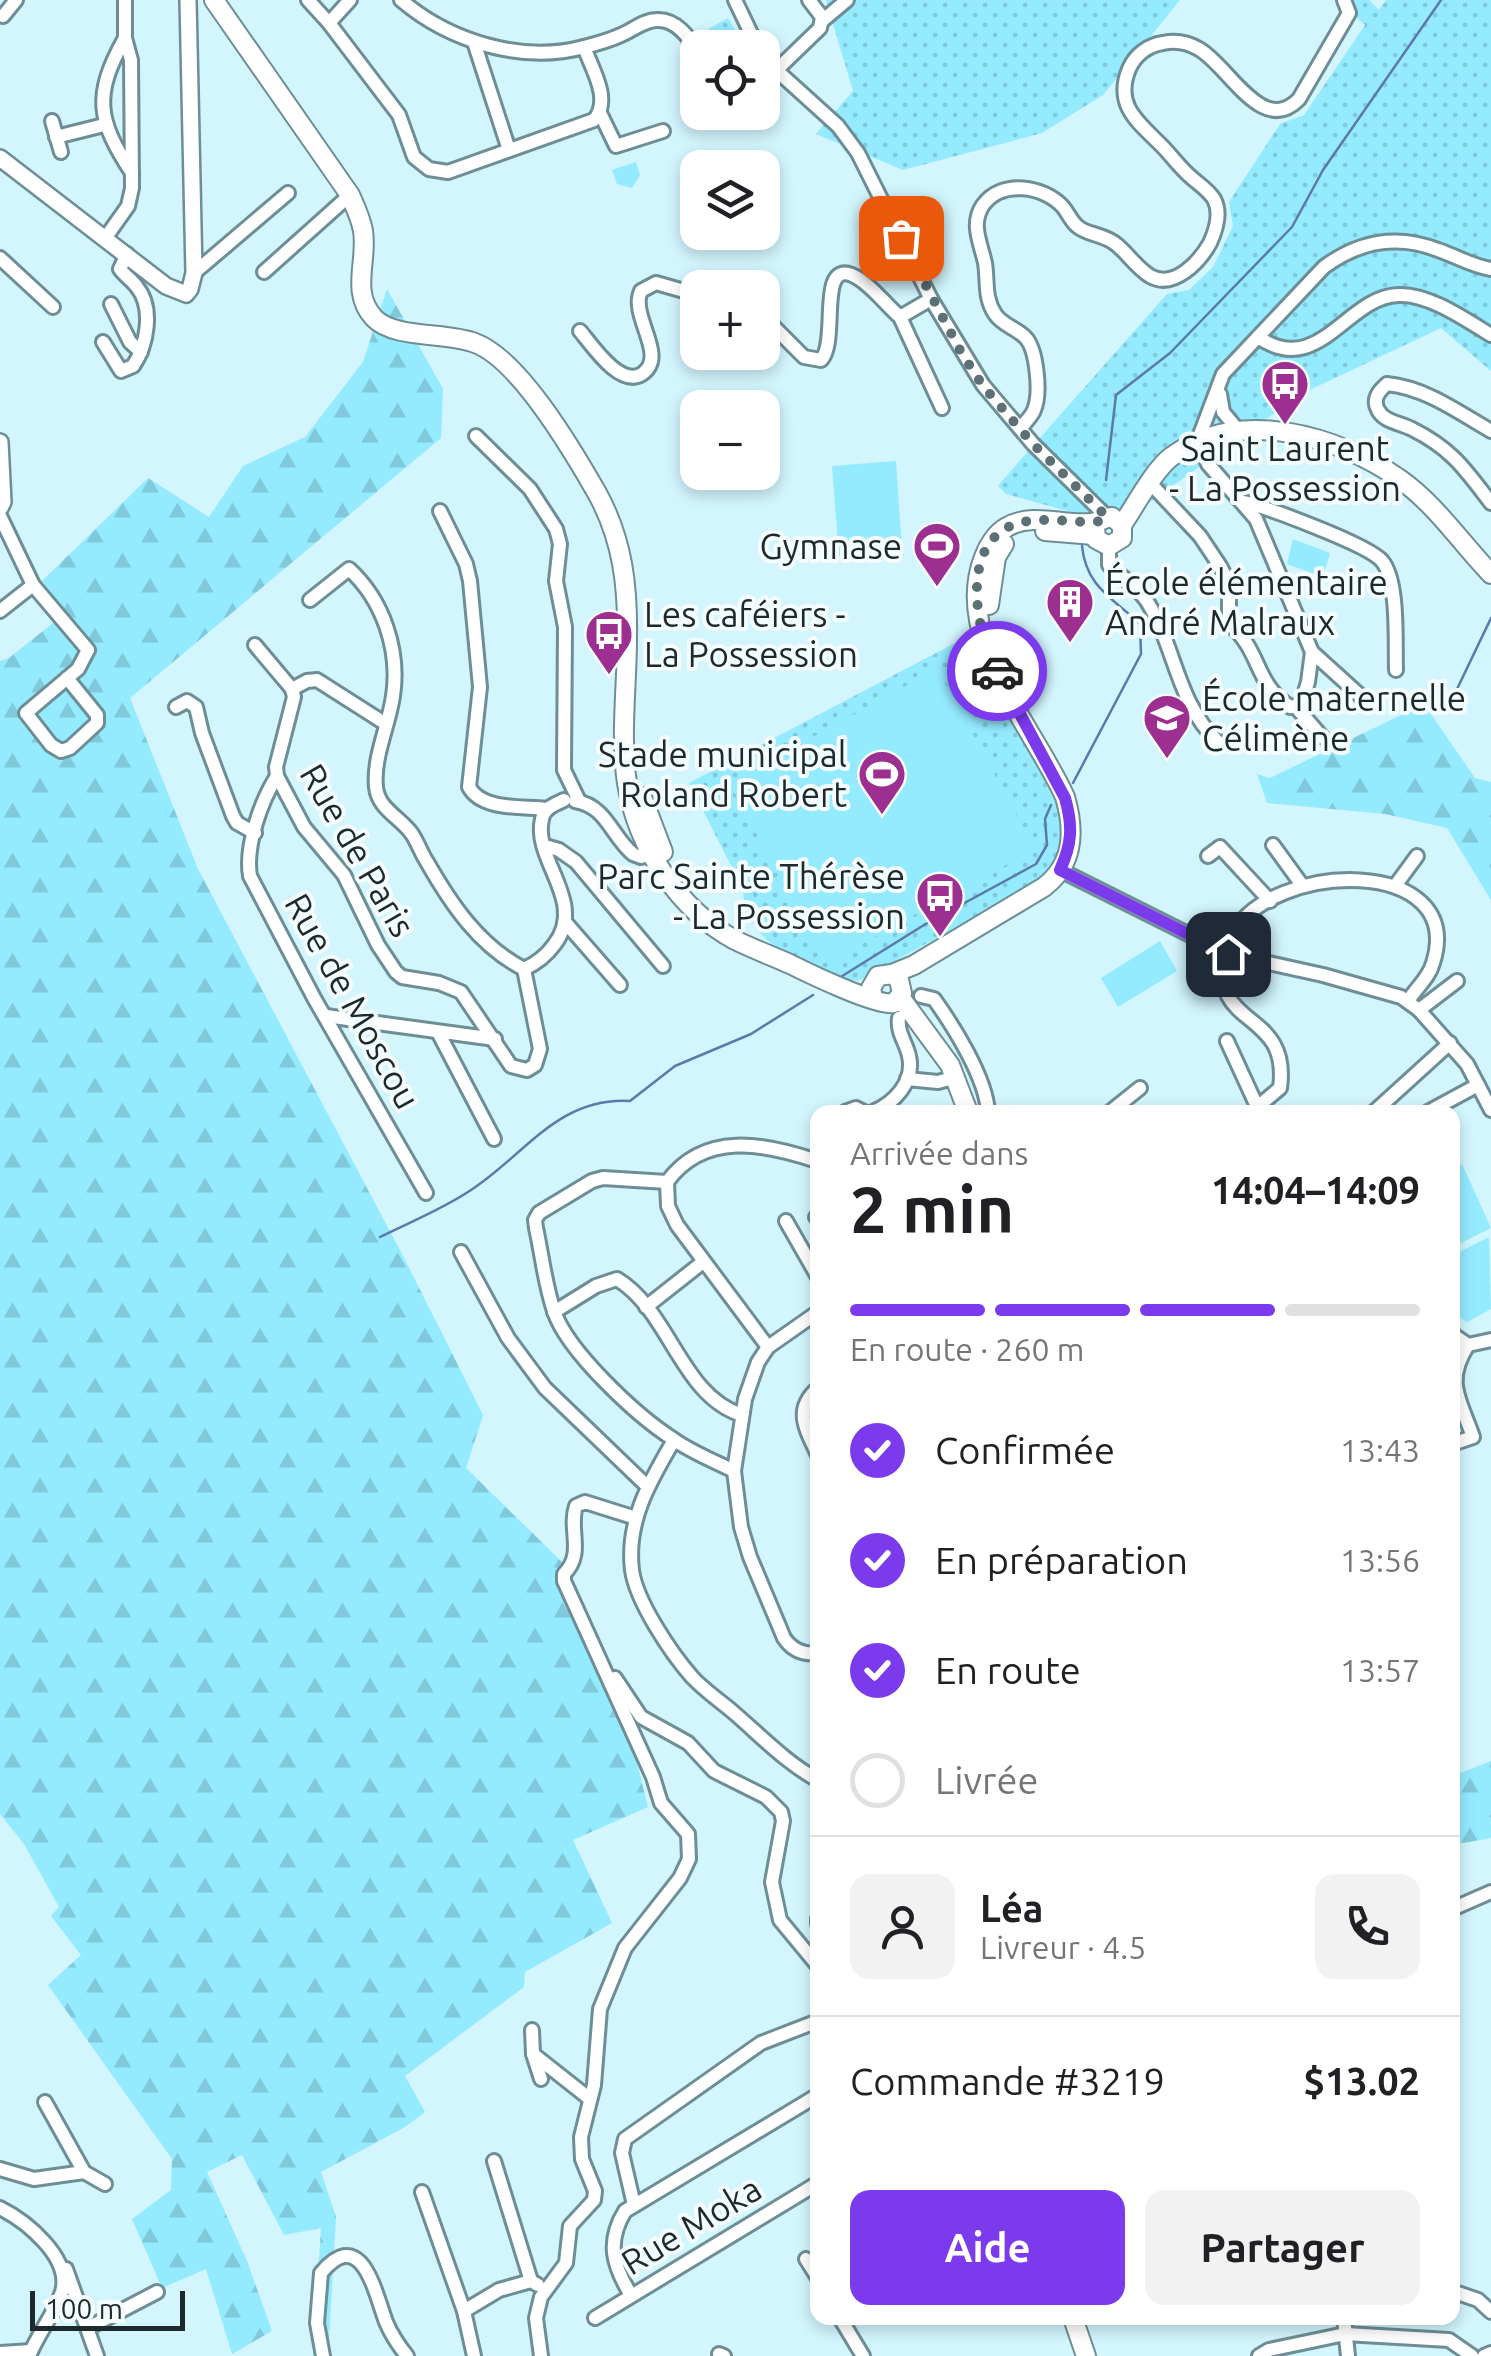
<!DOCTYPE html>
<html lang="fr">
<head>
<meta charset="utf-8">
<style>
	:root { --surface:#fff; --page:#f2f2f2; --text:#202124; --muted:#757577; --line:#e0e0e0; --accent:#7c3aed }
	body { margin:0; font-family:Ubuntu,sans-serif; background:var(--page); color:var(--text); height:100vh; display:flex; flex-direction:column; font-size:38px; white-space:nowrap }
	* { box-sizing:border-box; margin:0 }
	p { font-size:32px; color:var(--muted) }
	.icon { flex:none; width:55px; height:55px; fill:none; stroke:currentColor; stroke-width:2; stroke-linecap:round; stroke-linejoin:round }
	.map { position:relative; flex:1; overflow:hidden }
	.sheet { position:absolute; left:810px; top:1105px; width:650px; height:1220px; display:flex; flex-direction:column; background:var(--surface); border-radius:20px; box-shadow:0 5px 15px #0003 }
	.sheet>* { flex:none }
	.controls { position:absolute; left:680px; top:30px; display:grid; gap:20px }
	.controls a { display:grid; place-items:center; width:100px; height:100px; border-radius:20px; background:var(--surface); box-shadow:0 5px 15px #0003; font-size:50px }
	.scale { position:absolute; left:30px; bottom:25px; width:155px; box-sizing:border-box; padding-left:10px; border:5px solid #1c292d; border-top:0; font-size:28px; line-height:35px; white-space:nowrap; color:#1c292d; -webkit-text-stroke:8px #f5fcfe; paint-order:stroke }
	.pin { position:absolute; display:grid; place-items:center; width:85px; height:85px; color:#fff; margin:-42px; border-radius:20px; box-shadow:0 5px 15px #0006 }
	.courier { position:absolute; display:grid; place-items:center; width:100px; height:100px; margin:-50px; border:8px solid #7c3aed; border-radius:50%; background:#fff; color:#222; box-shadow:0 2px 12px #0007 }
	.overview em { font-style:normal; font-weight:700 }
	.overview div { display:flex; flex-direction:column-reverse }
	.overview { display:flex; align-items:center; justify-content:space-between; height:170px; padding:0 40px }
	h1 { font-size:65px; font-weight:700; line-height:75px }
	.bar { display:grid; grid-template-columns:repeat(4,1fr); gap:15px 10px; align-content:center; height:120px; padding:0 40px }
	.bar i { height:12px; border-radius:8px; background:var(--line) }
	.bar .selected { background:var(--accent) }
	.bar p { grid-column:span 4 }
	.line { display:flex; align-items:center; gap:25px; padding:0 40px; border-top:2px solid var(--line) }
	.line div { flex:1 }
	.round { display:grid; place-items:center; flex:none; width:105px; height:105px; border-radius:20px; background:var(--page) }
	ol { padding:0 40px; list-style:none }
	li { display:flex; align-items:center; gap:30px; height:110px }
	li p { margin-inline-start:auto }
	li .icon { padding:10px; border-radius:50%; background:var(--accent); color:#fff; stroke-width:4 }
	li:last-child { color:var(--muted) }
	li i { width:55px; height:55px; border:5px solid var(--line); border-radius:50% }
	.action { display:flex; gap:20px; margin-top:auto; padding:20px 40px }
	.action a { flex:1; height:115px; border-radius:20px; background:var(--accent); color:#fff; font-size:40px; font-weight:700; line-height:115px; text-align:center }
	.action a+a { background:var(--page); color:var(--text) }
	.map>svg:first-child { display:block }
	.grass { fill:url(#grass-dots) }
	.forest { fill:url(#forest-firs) }
	.green { fill:#94eaff }
	.lines { fill:none; stroke-linecap:round; stroke-linejoin:round }
	.stream { stroke:#5c79aa; stroke-width:2.5 }
	.minor-casing { stroke:#6e8e96; stroke-width:18 }
	.tertiary-casing { stroke:#6e8e96; stroke-width:20 }
	.secondary-casing { stroke:#6e8e96; stroke-width:22 }
	.minor { stroke:#fff; stroke-width:12 }
	.tertiary { stroke:#fff; stroke-width:15 }
	.secondary { stroke:#fff; stroke-width:18 }
	.done { stroke:#5c7076; stroke-width:10; stroke-dasharray:0 18 }
	.route { stroke:#7c3aed; stroke-width:12 }
	.labels { text-anchor:middle; dominant-baseline:central; stroke-width:8; stroke-linejoin:round; paint-order:stroke }
	.poi-label { font-size:35px; fill:#1c292d; stroke:#f5fcfe; text-anchor:end }
	.street-label { font-size:35px; fill:#1c292d; stroke:#f5fcfe }
</style>
</head>
<body>
<div class="map">
<svg width="1491" height="2356" viewBox="0 0 1491 2356">
	<defs>
		<pattern id="grass-dots" width="8" height="8" patternUnits="userSpaceOnUse" patternTransform="scale(2.5)"><rect width="8" height="8" fill="#94eaff"/><path d="M2 2h.1M6 6h.1" fill="none" stroke="#7fc9db" stroke-width="1.8" stroke-linecap="round"/></pattern>
		<pattern id="forest-firs" width="22" height="20" patternUnits="userSpaceOnUse" patternTransform="scale(2.5)"><rect width="22" height="20" fill="#94eaff"/><path d="M5 1l3.5 6h-7zM16 11l3.5 6h-7z" fill="#7fc9db"/></pattern>
	</defs>
	<rect width="100%" height="100%" fill="#d2f5fe"/>
	<g class="grass">
		<path d="M826 0H1180L1103 95 1042 133 903 170 816 134 853 91Z"/>
		<path d="M1350 0H1369L1379 10 1386 0H1491V371L1441 328 1301 394 1118 525 1006 494 998 486 1001 482 1167 294 1189 290 1213 267 1233 226 1229 202 1280 124 1304 115 1365 25 1351 13Z"/>
		<path d="M728 18 745 47H701L694 37Z"/>
		<path d="M974 633 1062 817 1061 854 1054 869 1041 881 858 981C812 974 743 943 743 889L689 783Z"/>
	</g>
	<g class="forest">
		<path d="M387 289 443 389 441 438 130 698 198 869 403 1256 483 1415 466 1468 562 1562 559 1591 637 1763 648 1807 573 1840 612 1923 525 1972 524 1987 405 2076 425 2112 405 2127 321 2172 336 2217 328 2356H313L321 2228 284 2235 242 2155 207 2172 247 2261 272 2331 232 2354 206 2269 162 2288 132 2219 171 2190 172 2159 48 1985 81 1955 51 1916 59 1907 24 1844 0 1814V661L9 658 53 623 59 603 42 581 148 478 209 517 243 466 305 437 363 362Z"/>
		<path d="M1424 704 1475 778 1491 782V900L1447 828 1385 814 1267 803 1257 774 1270 778Z"/>
		<path d="M1491 1761V1838L1453 1845V1776Z"/>
	</g>
	<g class="green">
		<path d="M636 162 640 175 632 188 617 184 612 170Z"/>
		<path d="M896 461 902 551 839 556 832 466Z"/>
		<path d="M1293 539 1330 553 1323 577 1287 564Z"/>
		<path d="M937 669 1035 849 827 963 729 783Z"/>
		<path d="M1160 941 1177 971 1118 1007 1101 978Z"/>
		<path d="M1462 1164 1491 1228 1453 1247V1169Z"/>
		<path d="M1489 1237 1491 1309 1467 1322 1453 1313V1255Z"/>
	</g>
	<g class="lines">
		<g class="stream">
			<path d="M1106 480 1116 395 1170 353 1292 227 1323 170 1441 0"/>
			<path d="M1447 710 1491 618"/>
			<path d="M1073 783 1141 654 1140 624C1113 598 1086 587 1082 546"/>
			<path d="M839 978 924 925 1036 864 1047 845 1045 819 1051 805"/>
			<path d="M380 1237C410 1222 443 1209 471 1190 526 1154 558 1097 630 1101L675 1066 751 1034 813 995"/>
		</g>
		<g class="minor-casing">
			<g id="minor">
				<path d="M308 0 329 23 399 115 414 157 429 169 448 172 594 120C612 100 592 69 584 47"/>
				<path d="M401 0C449 41 522 64 584 47 596 44 610 40 621 35 633 30 644 20 657 20 676 19 689 37 698 52"/>
				<path d="M735 0 758 48"/>
				<path d="M3 16 16 0"/>
				<path d="M822 21 847 0"/>
				<path d="M329 23 350 0"/>
				<path d="M125 38C93 95 97 120 132 173"/>
				<path d="M474 42 509 150"/>
				<path d="M762 53 775 69 838 126 858 153 931 299 983 385 1033 444 1107 517"/>
				<path d="M762 84 820 28 822 17 809 0"/>
				<path d="M600 113 616 146 663 131"/>
				<path d="M52 121 61 152"/>
				<path d="M56 137 104 125"/>
				<path d="M106 237 128 206 132 188 131 60 125 38V0"/>
				<path d="M0 258 53 307"/>
				<path d="M264 272 350 195"/>
				<path d="M194 273 288 193"/>
				<path d="M111 304 130 342 141 352"/>
				<path d="M762 315 804 357 821 360C839 342 817 261 852 275 869 282 886 305 900 317L931 299"/>
				<path d="M900 317 942 408"/>
				<path d="M580 331C592 345 620 388 642 374 669 356 629 316 641 291L656 283 698 295"/>
				<path d="M1258 337C1319 379 1346 297 1398 295 1428 293 1466 320 1491 335"/>
				<path d="M103 342 121 371 133 366C147 346 154 308 137 287 132 280 125 276 120 269L127 254"/>
				<path d="M1220 394 1223 412 1238 430"/>
				<path d="M1021 428C1025 422 1032 416 1034 410 1041 394 1037 349 1025 337 1016 328 1002 325 995 314 984 297 988 282 985 263 981 244 970 224 983 205 1002 179 1044 186 1063 207 1068 213 1071 221 1077 226 1086 235 1105 234 1117 245 1128 254 1137 268 1150 276 1174 290 1200 261 1210 243 1216 230 1221 212 1214 199 1208 190 1200 185 1192 178 1180 168 1172 156 1161 145 1138 122 1114 105 1129 69 1135 55 1148 45 1163 43 1176 40 1187 42 1199 49 1229 66 1262 137 1299 99L1349 13 1344 0"/>
				<path d="M1491 431C1458 412 1426 388 1387 384 1379 391 1372 399 1378 410 1384 422 1401 423 1412 429 1452 449 1465 469 1491 503"/>
				<path d="M476 436 530 489 556 529 560 544 556 581 565 627 564 770 579 801"/>
				<path d="M1151 484 1200 536 1220 566 1229 583V623C1263 654 1253 681 1290 707L1301 705 1308 682 1312 652"/>
				<path d="M1244 502C1266 507 1369 545 1382 561 1399 581 1395 643 1396 670"/>
				<path d="M440 511 466 564 470 581 480 687 469 787C482 811 523 806 547 809"/>
				<path d="M0 516 33 585 88 650 78 669 26 713 51 745 61 751 70 748 97 723V715L67 678"/>
				<path d="M1109 546V565C1121 577 1139 588 1148 603 1176 649 1177 703 1218 742"/>
				<path d="M310 600 349 569C383 600 400 650 393 696 389 725 373 757 376 787 378 809 400 817 412 834 418 843 421 853 427 862 451 904 479 946 524 969"/>
				<path d="M0 611 33 585"/>
				<path d="M255 645 292 689 294 697 276 767 277 776 304 827 344 875 378 945 396 972 402 977 439 983 461 992 511 1066 527 1070 535 1065 540 1049 524 969"/>
				<path d="M292 689 307 681 317 680 386 724"/>
				<path d="M1365 700 1312 652 1256 519 1208 464 1198 440 1223 374 1324 267C1359 241 1397 234 1438 250 1456 256 1472 266 1491 269"/>
				<path d="M176 707 187 701 196 707 202 733 233 816 237 823 255 833"/>
				<path d="M1296 707 1322 737"/>
				<path d="M277 776C261 801 245 846 250 876L314 998 426 1193"/>
				<path d="M575 801C607 806 611 836 633 854L641 857 659 851"/>
				<path d="M1273 845 1302 885"/>
				<path d="M545 846 559 850 576 862 663 966"/>
				<path d="M1208 856 1220 847 1270 901"/>
				<path d="M1060 870 1228 954 1323 975 1401 997 1419 1010 1467 1064 1491 1110"/>
				<path d="M1395 886 1417 856"/>
				<path d="M565 922 620 985"/>
				<path d="M524 969C535 964 546 956 554 945 588 902 532 860 542 819 544 808 555 804 564 800"/>
				<path d="M921 996 934 999C954 1027 986 1078 988 1112"/>
				<path d="M1419 1010 1457 981"/>
				<path d="M326 1016 495 1039"/>
				<path d="M438 1032 494 1139"/>
				<path d="M1227 1041 1255 1102 1261 1104 1280 1088C1291 1008 1207 1029 1227 957 1229 950 1229 941 1232 935 1271 860 1467 855 1433 963 1429 978 1416 988 1408 1001"/>
				<path d="M907 1079 938 1082 956 1077"/>
				<path d="M845 1112 856 1108 864 1112"/>
				<path d="M873 1112C894 1103 915 1082 909 1056 906 1042 897 1033 899 1018"/>
				<path d="M1110 1112 1140 1088"/>
				<path d="M1374 1112 1450 1043"/>
				<path d="M1428 1112 1478 1085"/>
				<path d="M667 1182 603 1178 592 1181 539 1213 535 1220 536 1228C542 1255 545 1285 554 1311 567 1351 637 1416 673 1439 691 1452 714 1461 734 1471"/>
				<path d="M816 1217 818 1216"/>
				<path d="M786 1221 818 1277"/>
				<path d="M461 1252 508 1338 545 1388 647 1486"/>
				<path d="M646 1307 703 1262"/>
				<path d="M554 1312 596 1286 617 1279C670 1311 681 1396 742 1415"/>
				<path d="M818 1312 768 1347 758 1362 745 1399 734 1471 741 1527 750 1557 784 1638C792 1650 803 1655 818 1653"/>
				<path d="M1452 1334 1468 1345 1491 1340"/>
				<path d="M768 1347 677 1225 668 1206 667 1182C704 1131 764 1143 817 1161"/>
				<path d="M818 1388C793 1410 806 1429 818 1455"/>
				<path d="M674 1440C650 1481 626 1521 632 1570 636 1601 671 1653 692 1677 704 1690 720 1701 733 1712 760 1735 786 1763 818 1780"/>
				<path d="M1452 1444 1473 1437C1460 1399 1444 1382 1468 1345"/>
				<path d="M615 1678 641 1717 688 1743 714 1771 766 1797 781 1812 783 1821 772 1882 780 1920 818 1966"/>
				<path d="M1452 1909 1491 1892"/>
				<path d="M818 1919V1924"/>
				<path d="M532 2030 533 2054 541 2079"/>
				<path d="M533 2054 590 2099"/>
				<path d="M45 2102 84 2172 105 2184"/>
				<path d="M494 2161 531 2281"/>
				<path d="M0 2169 34 2179 84 2172"/>
				<path d="M422 2192 464 2311 474 2356"/>
				<path d="M634 2205 622 2153 625 2139 761 2043 818 2021"/>
				<path d="M0 2208C26 2221 72 2258 62 2292 54 2314 38 2334 29 2356"/>
				<path d="M806 2259 818 2278"/>
				<path d="M66 2269 97 2356"/>
				<path d="M1452 2291 1478 2300 1491 2312"/>
				<path d="M631 2295C613 2266 606 2242 625 2211L818 2095"/>
				<path d="M464 2311 499 2290 531 2281 538 2285"/>
				<path d="M595 2318 818 2183"/>
				<path d="M840 2318 863 2356"/>
				<path d="M1344 2318 1348 2356"/>
				<path d="M88 2328 157 2292"/>
				<path d="M0 2353 31 2351"/>
				<path d="M719 2354 724 2356"/>
				<path d="M323 2356 317 2323 321 2273C362 2224 375 2293 386 2322 391 2334 399 2346 407 2356"/>
				<path d="M541 2356 536 2318 541 2297 566 2263 570 2226 594 2200 595 2191 582 2159 581 2137 594 2085 600 2009 625 1948 680 1878 689 1859 688 1834 661 1803 653 1777 564 1581V1574C585 1553 568 1530 576 1506L585 1502 636 1518"/>
				<path d="M1259 2356 1269 2350 1345 2334 1449 2340 1472 2356"/>
				<path d="M1484 2356 1491 2353"/>
			</g>
		</g>
		<g class="tertiary-casing">
			<g id="tertiary">
				<path d="M0 158 166 286 186 294 190 289 194 273 188 0"/>
				<path d="M0 442 3 502 0 508"/>
			</g>
		</g>
		<g class="secondary-casing">
			<g id="secondary">
				<path d="M214 0 350 195C355 206 361 219 363 231 368 261 350 292 374 318 394 339 447 332 475 343 519 359 573 451 597 493 623 540 628 587 627 639 627 684 620 739 627 783 637 846 678 909 735 940 753 949 772 956 790 964 810 974 879 1007 894 1003L902 993 899 980 892 974 878 976 871 988 873 998"/>
				<path d="M1122 525C1135 506 1154 470 1171 457 1238 406 1338 435 1401 480 1436 505 1462 544 1491 574"/>
				<path d="M1095 527 1096 539 1109 546 1122 538V525"/>
				<path d="M1045 531 1094 535"/>
				<path d="M989 605 996 557 1004 544"/>
				<path d="M642 797 663 852"/>
				<path d="M892 974 914 965 1044 887C1074 864 1075 831 1065 797 1033 726 952 638 984 557 988 546 996 533 1007 527 1033 512 1064 526 1091 523 1099 522 1104 518 1112 517L1122 525"/>
				<path d="M900 997 950 1065 968 1112"/>
				<path d="M1073 2318 1086 2356"/>
			</g>
		</g>
		<use href="#minor" class="minor"/>
		<use href="#tertiary" class="tertiary"/>
		<use href="#secondary" class="secondary"/>
	</g>
	<g class="lines">
		<path class="done" d="M901 238 962 354 983 386 1033 444 1107 517 1097 522C1069 523 1039 515 1013 525 959 546 976 633 997 671"/>
		<path class="route" d="M997 671 1065 798C1073 826 1072 844 1060 870L1228 954"/>
	</g>
	<defs>
		<g id="bus-pin" transform="scale(2.5)"><path d="M0 17L-7.5 6A9.5 9.5 0 1 1 7.5 6Z" fill="#9c2f8f" stroke="#f5fcfe"/><path d="M-5-6H5V4H4V6H2V4H-2V6H-4V4H-5ZM-3.5-4V0h7V-4ZM-3.5 1.2v1.5H-2V1.2ZM2 1.2v1.5H3.5V1.2Z" fill="#fff"/></g>
		<g id="stadium-pin" transform="scale(2.5)"><path d="M0 17L-7.5 6A9.5 9.5 0 1 1 7.5 6Z" fill="#9c2f8f" stroke="#f5fcfe"/><path d="M0-5a6.5 5 0 1 0 0 10a6.5 5 0 1 0 0-10ZM-3.5-1.8h7v3.6h-7Z" fill="#fff"/></g>
		<g id="building-pin" transform="scale(2.5)"><path d="M0 17L-7.5 6A9.5 9.5 0 1 1 7.5 6Z" fill="#9c2f8f" stroke="#f5fcfe"/><path d="M-4-6H4V6H1V3H-1V6H-4ZM-2.5-4.3h1.7v1.8h-1.7ZM.8-4.3h1.7v1.8H.8ZM-2.5-1h1.7V.8h-1.7ZM.8-1h1.7V.8H.8Z" fill="#fff"/></g>
		<g id="school-pin" transform="scale(2.5)"><path d="M0 17L-7.5 6A9.5 9.5 0 1 1 7.5 6Z" fill="#9c2f8f" stroke="#f5fcfe"/><path d="M0-5L7-2L0 1L-7-2ZM-4 1L0 2.5L4 1V4Q0 6-4 4Z" fill="#fff"/></g>
	</defs>
	<g fill-rule="evenodd">
		<use href="#bus-pin" x="1285" y="384"/>
		<use href="#stadium-pin" x="937" y="546"/>
		<use href="#building-pin" x="1070" y="602"/>
		<use href="#bus-pin" x="609" y="634"/>
		<use href="#school-pin" x="1167" y="718"/>
		<use href="#stadium-pin" x="882" y="774"/>
		<use href="#bus-pin" x="940" y="896"/>
	</g>
	<g class="labels">
		<g class="poi-label">
			<text x="1285" y="448" text-anchor="middle">Saint Laurent<tspan x="1285" dy="40">- La Possession</tspan></text>
			<text x="902" y="546">Gymnase</text>
			<text x="1105" y="582" text-anchor="start">École élémentaire<tspan x="1105" dy="40">André Malraux</tspan></text>
			<text x="644" y="614" text-anchor="start">Les caféiers -<tspan x="644" dy="40">La Possession</tspan></text>
			<text x="1202" y="698" text-anchor="start">École maternelle<tspan x="1202" dy="40">Célimène</tspan></text>
			<text x="847" y="754">Stade municipal<tspan x="847" dy="40">Roland Robert</tspan></text>
			<text x="905" y="876">Parc Sainte Thérèse<tspan x="905" dy="40">- La Possession</tspan></text>
		</g>
		<g class="street-label">
			<text transform="translate(358 850) rotate(60)">Rue de Paris</text>
			<text transform="translate(353 1001) rotate(61)">Rue de Moscou</text>
			<text transform="translate(691 2225) rotate(-31)">Rue Moka</text>
		</g>
	</g>
</svg>
<div class="controls">
<a><svg class="icon" aria-label="locate" viewBox="0 0 24 24"><circle cx="12" cy="12" r="6"/><path d="M12 2v4M12 18v4M2 12h4M18 12h4"/></svg></a>
<a><svg class="icon" aria-label="layers" viewBox="0 0 24 24"><path d="M12 4l9 5-9 5-9-5zM3 14l9 5 9-5"/></svg></a>
<a>+</a>
<a>−</a>
</div>
<div class="scale">100 m</div>
<div class="pin" style="left:901px;top:238px;background:#ea580c"><svg class="icon" aria-label="bag" viewBox="0 0 24 24"><path d="M5 8h14l-1 12H6zM9 8a3 3 0 0 1 6 0"/></svg></div>
<div class="pin" style="left:1228px;top:954px;background:#1f2937"><svg class="icon" aria-label="home" viewBox="0 0 24 24"><path d="M3 11l9-7 9 7M6 9v11h12V9"/></svg></div>
<div class="courier" style="left:997px;top:671px"><svg class="icon" aria-label="car" viewBox="0 0 24 24"><path d="M5 17H2v-5l4-1 3-4h7l3 4 3 1v5h-3M9 17h6M6 11h13"/><circle cx="7" cy="17" r="2"/><circle cx="17" cy="17" r="2"/></svg></div>
<section class="sheet">
<div class="overview"><div><h1>2 min</h1><p>Arrivée dans</p></div><em>14:04–14:09</em></div>
<div class="bar"><i class="selected"></i><i class="selected"></i><i class="selected"></i><i></i><p>En route · 260 m</p></div>
<ol>
<li><svg class="icon" aria-label="check" viewBox="0 0 24 24"><path d="M5 12l5 5 9-10"/></svg>Confirmée<p>13:43</p></li>
<li><svg class="icon" aria-label="check" viewBox="0 0 24 24"><path d="M5 12l5 5 9-10"/></svg>En préparation<p>13:56</p></li>
<li><svg class="icon" aria-label="check" viewBox="0 0 24 24"><path d="M5 12l5 5 9-10"/></svg>En route<p>13:57</p></li>
<li><i></i>Livrée</li>
</ol>
<div class="line" style="height:180px"><a class="round"><svg class="icon" aria-label="person" viewBox="0 0 24 24"><circle cx="12" cy="8" r="4"/><path d="M4 21q1-7 8-7t8 7"/></svg></a><div><b>Léa</b><p>Livreur · 4.5</p></div><a class="round"><svg class="icon" aria-label="phone" viewBox="0 0 24 24"><path d="M5 4h4l2 5-3 2q2 4 5 5l2-3 5 2v4C11 20 4 13 5 4z"/></svg></a></div>
<div class="line" style="height:130px"><div>Commande #3219</div><b>$13.02</b></div>
<div class="action"><a>Aide</a><a>Partager</a></div>
</section>
</div>
</body>
</html>
